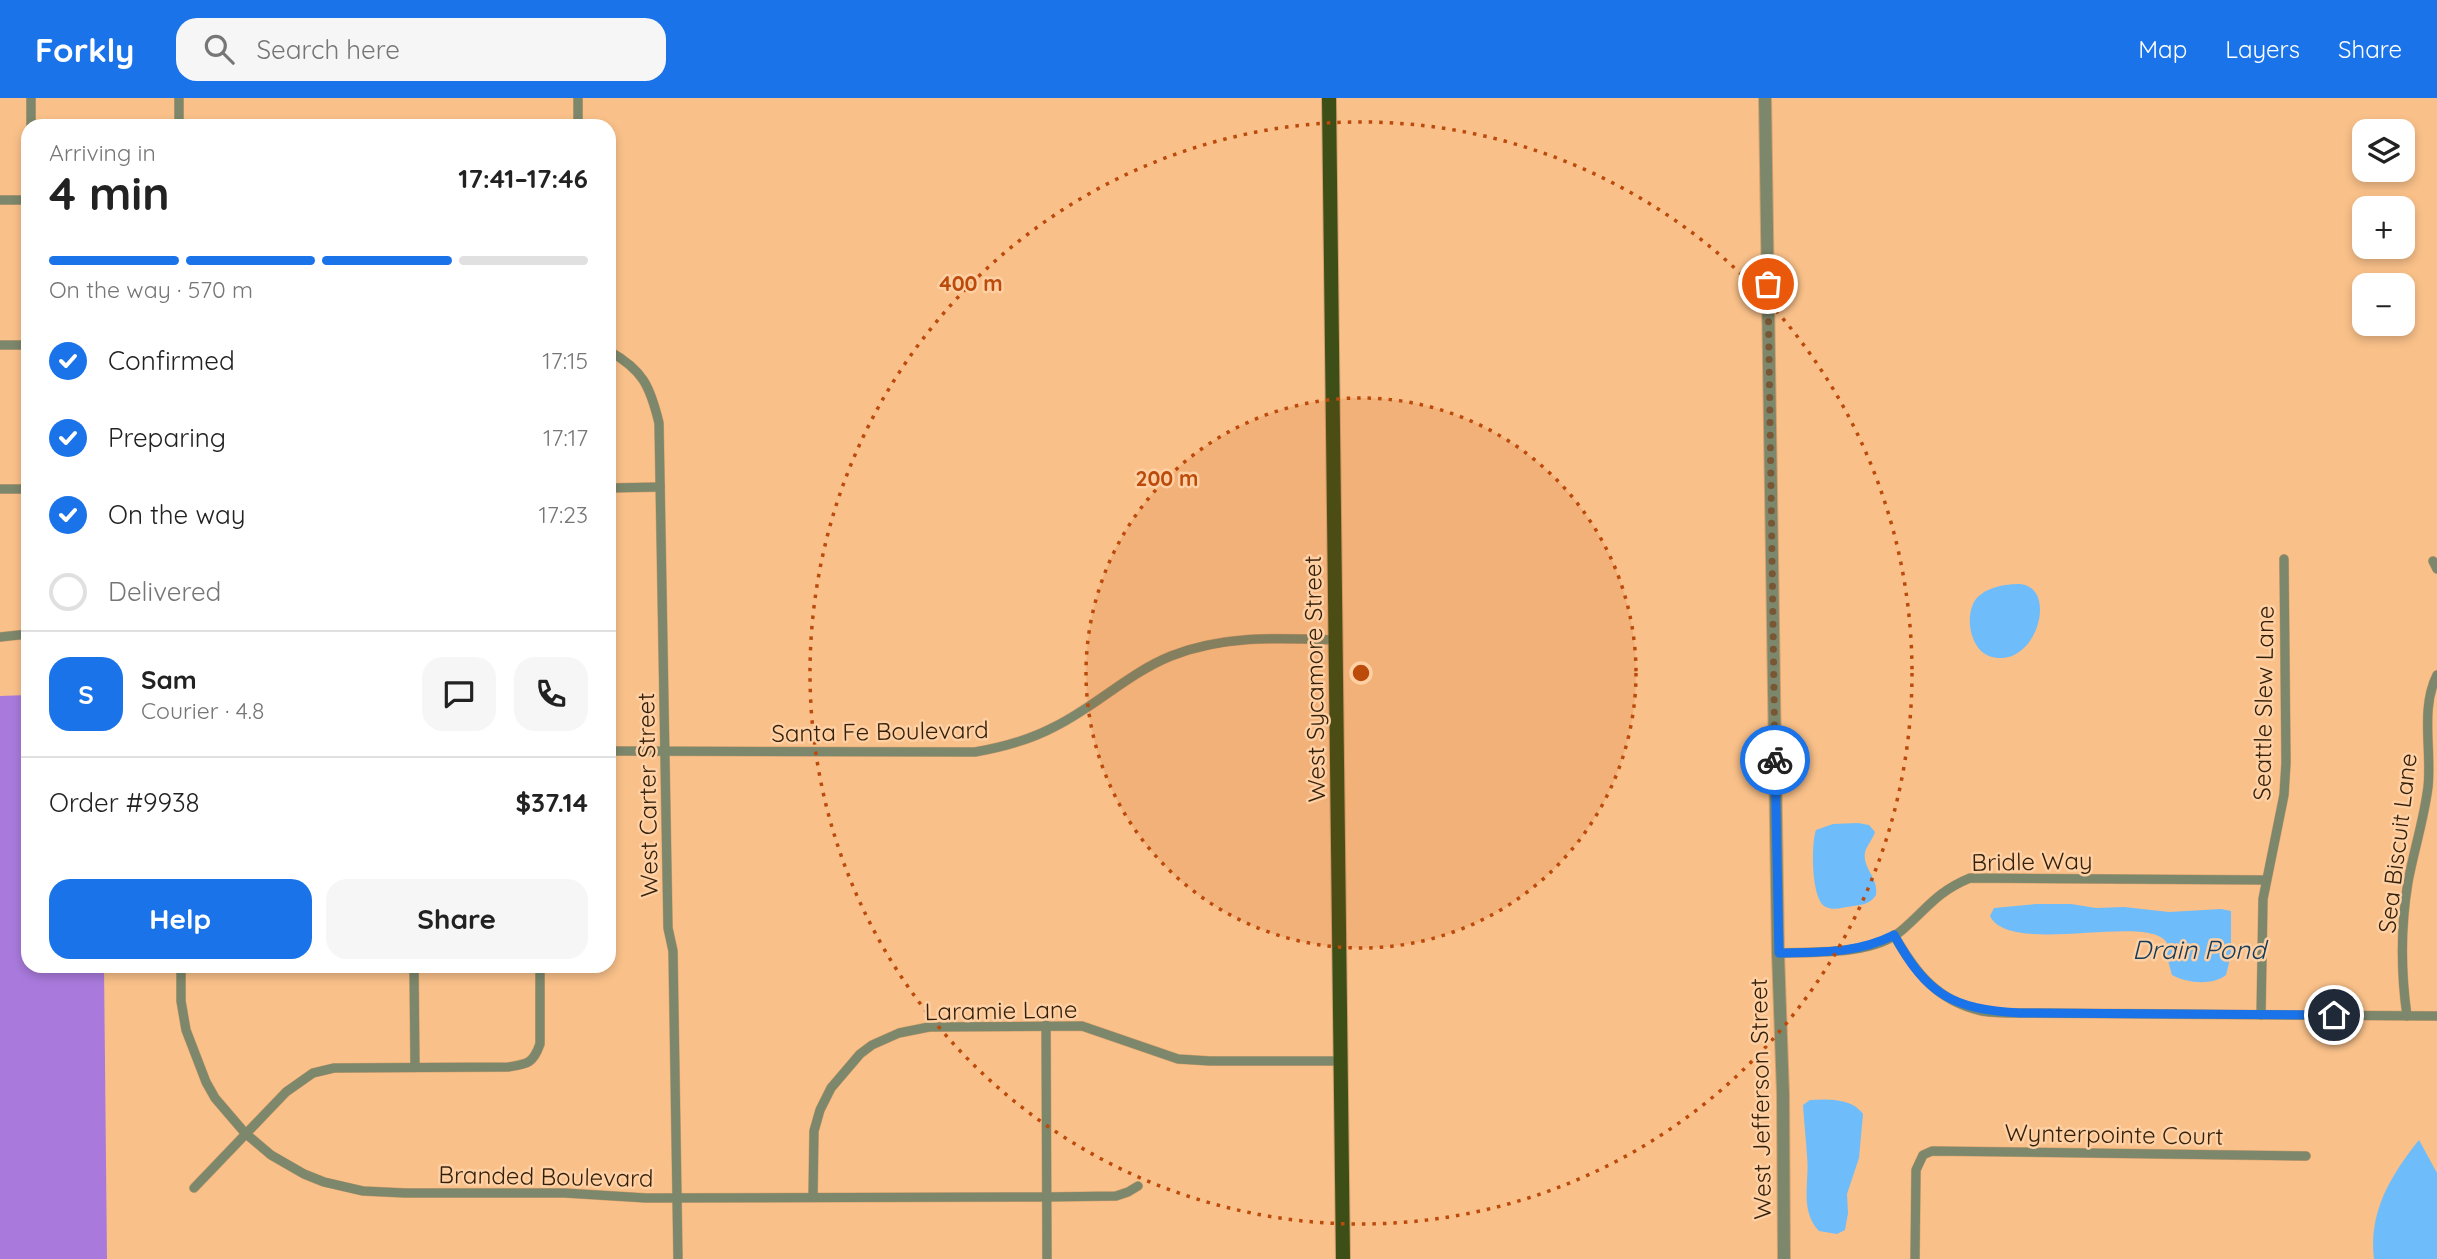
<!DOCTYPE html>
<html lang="en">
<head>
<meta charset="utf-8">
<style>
	:root { --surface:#fff; --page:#f6f6f6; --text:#222; --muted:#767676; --line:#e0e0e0; --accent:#1a73e8 }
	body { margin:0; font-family:Quicksand,sans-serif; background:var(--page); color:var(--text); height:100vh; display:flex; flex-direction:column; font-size:26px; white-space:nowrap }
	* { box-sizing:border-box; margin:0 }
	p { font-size:23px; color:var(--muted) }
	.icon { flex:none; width:38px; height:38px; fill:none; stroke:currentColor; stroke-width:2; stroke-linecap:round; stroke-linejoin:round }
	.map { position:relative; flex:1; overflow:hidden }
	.side { position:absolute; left:21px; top:21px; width:595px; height:854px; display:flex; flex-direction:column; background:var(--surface); border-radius:21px; box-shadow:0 4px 10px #0003 }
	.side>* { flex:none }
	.tools { position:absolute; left:2352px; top:21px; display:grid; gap:14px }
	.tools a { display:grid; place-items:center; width:63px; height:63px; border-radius:14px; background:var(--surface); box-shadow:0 4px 10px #0003; font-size:35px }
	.pin { position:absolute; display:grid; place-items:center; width:60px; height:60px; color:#fff; margin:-30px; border:4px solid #fff; border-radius:50%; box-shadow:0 2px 7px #0007 }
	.courier { position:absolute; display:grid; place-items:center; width:70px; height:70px; margin:-35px; border:5px solid #1a73e8; border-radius:50%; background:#fff; color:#222; box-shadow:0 2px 9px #0007 }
	.overview em { font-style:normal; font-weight:700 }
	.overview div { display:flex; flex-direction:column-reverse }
	.overview { display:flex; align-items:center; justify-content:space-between; height:119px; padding:0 28px }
	h1 { font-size:46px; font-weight:700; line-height:52px }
	.bar { display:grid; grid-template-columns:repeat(4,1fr); gap:10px 7px; align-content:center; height:84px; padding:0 28px }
	.bar i { height:9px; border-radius:5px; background:var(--line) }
	.bar .on { background:var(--accent) }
	.bar p { grid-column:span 4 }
	.line { display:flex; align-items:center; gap:18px; padding:0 28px; border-top:2px solid var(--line) }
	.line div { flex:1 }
	.round { display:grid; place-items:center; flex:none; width:74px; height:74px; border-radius:21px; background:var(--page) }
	ol { padding:0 28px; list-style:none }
	li { display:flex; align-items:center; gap:21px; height:77px }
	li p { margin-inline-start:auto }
	li .icon { padding:7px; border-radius:50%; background:var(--accent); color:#fff; stroke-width:4 }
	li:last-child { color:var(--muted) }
	li i { width:38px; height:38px; border:4px solid var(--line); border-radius:50% }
	.primary-button { display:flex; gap:14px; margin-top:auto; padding:14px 28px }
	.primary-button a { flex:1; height:80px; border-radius:21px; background:var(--accent); color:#fff; font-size:28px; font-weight:700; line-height:80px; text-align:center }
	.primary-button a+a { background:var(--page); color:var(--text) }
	header { display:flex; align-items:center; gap:42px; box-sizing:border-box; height:98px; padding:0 35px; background:var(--accent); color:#fff }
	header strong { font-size:33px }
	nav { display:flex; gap:38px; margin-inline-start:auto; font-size:24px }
	.search { width:490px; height:63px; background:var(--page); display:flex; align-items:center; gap:18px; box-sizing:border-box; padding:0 24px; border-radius:21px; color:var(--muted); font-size:26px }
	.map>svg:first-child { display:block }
	.forest { fill:#a97adc }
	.water { fill:#6fbcfa }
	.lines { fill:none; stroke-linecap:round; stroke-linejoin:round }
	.minor-casing { stroke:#d2a06f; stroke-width:10 }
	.tertiary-casing { stroke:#d2a06f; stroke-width:14 }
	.primary-casing { stroke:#d2a06f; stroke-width:16 }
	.minor { stroke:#7d876b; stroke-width:9 }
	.tertiary { stroke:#7d876b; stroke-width:12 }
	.primary { stroke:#3d4e17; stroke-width:14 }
	.done { stroke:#795735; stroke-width:7; stroke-dasharray:0 12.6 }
	.route { stroke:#1a73e8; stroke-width:9 }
	.ring { fill:none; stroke:#bb4a0b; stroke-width:3.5; stroke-dasharray:3.5 7 }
	.labels { text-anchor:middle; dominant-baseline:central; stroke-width:5; stroke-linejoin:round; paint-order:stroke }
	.street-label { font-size:24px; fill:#341f08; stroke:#fed0a4 }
	.water-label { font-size:26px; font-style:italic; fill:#133c5c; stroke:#fed0a4 }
	.centre { fill:#bb4a0b; stroke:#fed0a4; stroke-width:3.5 }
	.ring-label { font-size:21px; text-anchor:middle; font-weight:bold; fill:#bb4a0b; stroke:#fed0a4; stroke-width:5; stroke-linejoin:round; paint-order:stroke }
</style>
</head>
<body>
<header>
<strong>Forkly</strong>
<div class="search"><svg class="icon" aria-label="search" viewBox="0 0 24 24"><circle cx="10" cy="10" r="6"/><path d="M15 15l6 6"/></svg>Search here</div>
<nav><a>Map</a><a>Layers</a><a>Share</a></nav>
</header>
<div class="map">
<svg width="2437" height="1161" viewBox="0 0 2437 1161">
	<rect width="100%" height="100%" fill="#f9c089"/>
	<path class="forest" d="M28 597V868H104L107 1161H0V598Z"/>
	<g class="water">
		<path d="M2020 486C2060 490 2035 574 1989 558 1970 551 1964 517 1976 501 1986 489 2005 486 2020 486Z"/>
		<path d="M1858 725 1869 727 1875 734C1873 741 1867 747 1865 754 1862 770 1879 780 1876 797 1871 805 1863 807 1853 808 1845 809 1833 813 1826 809 1811 803 1811 745 1816 732L1833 726Z"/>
		<path d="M2036 806H2071L2096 810 2124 809 2169 814 2221 811 2231 813V857L2226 877C2212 888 2187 885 2172 877L2167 859V845C2149 814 2010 859 1990 818L1994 810Z"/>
		<path d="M1810 1002C1827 1001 1852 1000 1863 1016L1859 1060 1847 1096 1848 1115 1845 1132 1837 1136 1819 1133C1799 1112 1810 1083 1807 1058 1806 1041 1804 1024 1803 1007Z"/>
		<path d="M2419 1042 2437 1075V1161H2374C2368 1114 2391 1077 2419 1042Z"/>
	</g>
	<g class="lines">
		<g class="minor-casing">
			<g id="minor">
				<path d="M31 0V28"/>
				<path d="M179 0V28"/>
				<path d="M578 28V0"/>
				<path d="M0 102H28"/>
				<path d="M0 247H28"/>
				<path d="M609 253C643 272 650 288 659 325L668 830 673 853 678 1161"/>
				<path d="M609 390 660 389"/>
				<path d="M0 391H28"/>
				<path d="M2433 463 2437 471"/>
				<path d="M0 539 28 536"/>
				<path d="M609 653 975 654C1004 649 1030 642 1056 628 1096 608 1129 575 1171 558 1225 537 1279 540 1336 542"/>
				<path d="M1894 837C1915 874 1937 903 1982 913 1994 915 2007 915 2020 915L2437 918"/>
				<path d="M1778 855C1814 854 1873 857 1901 833 1927 811 1936 794 1970 780L2266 782"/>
				<path d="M181 868V903L186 932 206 984 215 1000 245 1035 271 1057 304 1076 324 1084 363 1093 405 1095H565L646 1100 1047 1099 1116 1098 1128 1094 1138 1088"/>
				<path d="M414 868 415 969"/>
				<path d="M2261 917 2263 801 2284 697 2286 665 2284 461"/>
				<path d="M2407 918C2401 875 2401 826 2408 784 2414 752 2424 721 2428 689 2432 652 2420 611 2437 577"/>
				<path d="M1046 927 1047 1161"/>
				<path d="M194 1090 286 994 313 975 334 970 508 969C527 966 533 966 540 946V868"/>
				<path d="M813 1099 814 1033 820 1012 831 990 860 956 872 947 899 935 929 929 1082 928 1178 961 1210 963H1341"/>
				<path d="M1915 1161 1916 1072 1923 1057 1932 1053 2306 1058"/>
			</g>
		</g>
		<g class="tertiary-casing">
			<path id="tertiary" d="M1765 0 1778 855 1783 996 1784 1161"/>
		</g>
		<g class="primary-casing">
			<path id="primary" d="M1329 0 1343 1161"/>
		</g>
		<use href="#minor" class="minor"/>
		<use href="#tertiary" class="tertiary"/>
		<use href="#primary" class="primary"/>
	</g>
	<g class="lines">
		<path class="done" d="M1768 186 1775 662"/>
		<path class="route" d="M1775 662 1779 855C1820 854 1856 856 1894 837 1927 897 1952 911 2020 915L2334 917"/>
	</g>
	<circle cx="1361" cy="575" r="275" fill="#bb4a0b" fill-opacity=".12"/>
	<g class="ring">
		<circle cx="1361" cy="575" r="275"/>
		<circle cx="1361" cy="575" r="551"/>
	</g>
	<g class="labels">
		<g class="street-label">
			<text transform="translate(1314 581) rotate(-91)">West Sycamore Street</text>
			<text transform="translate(2263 605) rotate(-89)">Seattle Slew Lane</text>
			<text transform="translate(880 633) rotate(-1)">Santa Fe Boulevard</text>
			<text transform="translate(647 697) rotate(-91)">West Carter Street</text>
			<text transform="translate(2397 745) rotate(-83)">Sea Biscuit Lane</text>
			<text transform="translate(2032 763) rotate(-1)">Bridle Way</text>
			<text transform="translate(1001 912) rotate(-1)">Laramie Lane</text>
			<text transform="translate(1760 1001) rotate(-91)">West Jefferson Street</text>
			<text transform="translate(2114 1036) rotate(1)">Wynterpointe Court</text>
			<text transform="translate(546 1078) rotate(1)">Branded Boulevard</text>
		</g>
		<g class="water-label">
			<text x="2199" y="851">Drain Pond</text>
		</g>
	</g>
	<circle cx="1361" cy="575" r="10" class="centre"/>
	<g class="ring-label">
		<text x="971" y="193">400 m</text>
		<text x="1167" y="388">200 m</text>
	</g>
</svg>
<div class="tools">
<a><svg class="icon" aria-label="layers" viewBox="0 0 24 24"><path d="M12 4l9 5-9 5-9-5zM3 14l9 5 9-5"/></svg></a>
<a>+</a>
<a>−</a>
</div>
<div class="pin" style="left:1768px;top:186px;background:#ea580c"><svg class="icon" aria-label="bag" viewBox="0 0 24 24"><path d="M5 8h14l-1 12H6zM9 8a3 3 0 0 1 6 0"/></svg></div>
<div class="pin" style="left:2334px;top:917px;background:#1f2937"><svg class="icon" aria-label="home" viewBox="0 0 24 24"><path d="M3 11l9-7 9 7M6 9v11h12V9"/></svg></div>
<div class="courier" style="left:1775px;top:662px"><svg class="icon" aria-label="bike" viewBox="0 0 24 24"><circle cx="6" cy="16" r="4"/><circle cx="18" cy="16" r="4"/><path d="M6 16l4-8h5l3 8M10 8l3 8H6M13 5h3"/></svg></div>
<section class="side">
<div class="overview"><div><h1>4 min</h1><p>Arriving in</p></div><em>17:41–17:46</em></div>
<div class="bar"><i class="on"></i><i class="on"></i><i class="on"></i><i></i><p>On the way · 570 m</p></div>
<ol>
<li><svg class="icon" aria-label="check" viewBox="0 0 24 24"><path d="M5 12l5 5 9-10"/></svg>Confirmed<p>17:15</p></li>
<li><svg class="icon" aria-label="check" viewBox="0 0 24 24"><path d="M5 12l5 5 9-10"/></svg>Preparing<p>17:17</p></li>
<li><svg class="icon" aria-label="check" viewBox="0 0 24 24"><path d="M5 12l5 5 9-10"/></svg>On the way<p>17:23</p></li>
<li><i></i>Delivered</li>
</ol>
<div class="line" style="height:126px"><b class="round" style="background:var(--accent);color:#fff">S</b><div><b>Sam</b><p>Courier · 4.8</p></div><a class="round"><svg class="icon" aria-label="chat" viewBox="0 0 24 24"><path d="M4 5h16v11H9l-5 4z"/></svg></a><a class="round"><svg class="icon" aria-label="phone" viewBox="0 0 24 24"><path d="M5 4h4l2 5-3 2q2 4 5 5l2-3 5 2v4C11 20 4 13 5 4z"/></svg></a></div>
<div class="line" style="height:91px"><div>Order #9938</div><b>$37.14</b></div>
<div class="primary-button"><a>Help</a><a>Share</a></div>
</section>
</div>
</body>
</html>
